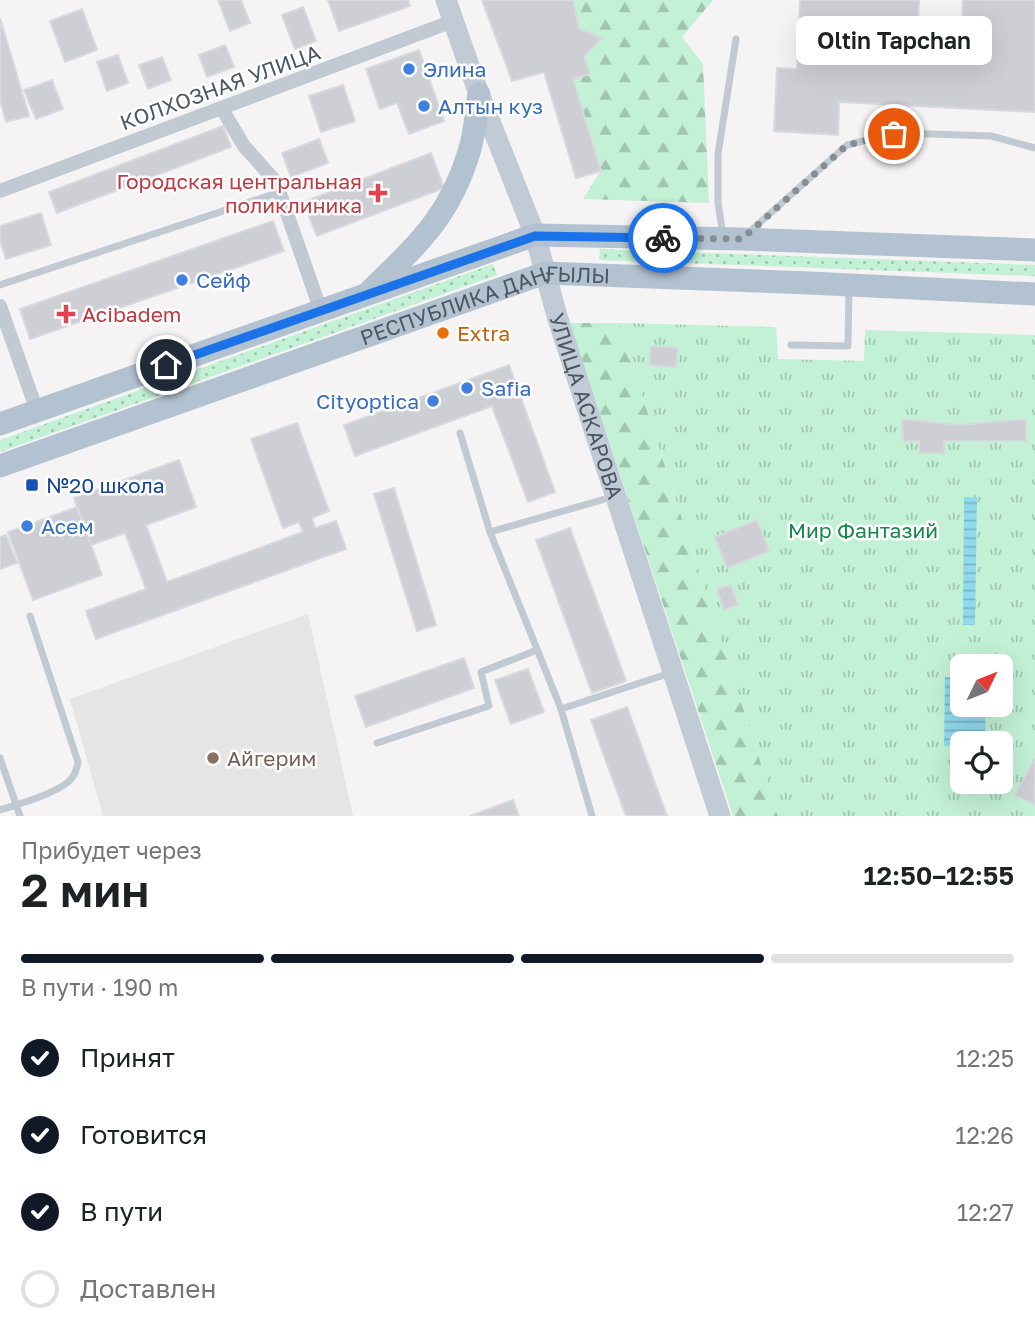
<!DOCTYPE html>
<html lang="ru">
<head>
<meta charset="utf-8">
<style>
	:root { --surface:#fff; --page:#f6f6f6; --text:#202124; --muted:#757577; --line:#e0e0e0; --accent:#111827 }
	body { margin:0; font-family:"Golos Text",sans-serif; background:var(--page); color:var(--text); height:100vh; display:flex; flex-direction:column; font-size:26px; white-space:nowrap }
	* { box-sizing:border-box; margin:0 }
	p { font-size:23px; color:var(--muted) }
	.icon { flex:none; width:38px; height:38px; fill:none; stroke:currentColor; stroke-width:2; stroke-linecap:round; stroke-linejoin:round }
	.map { position:relative; height:816px; overflow:hidden }
	.details { display:flex; flex-direction:column; background:var(--surface); flex:1 }
	.details>* { flex:none }
	.needle { width:46px; rotate:47deg }
	.buttons { position:absolute; left:950px; top:654px; display:grid; gap:14px }
	.buttons a { display:grid; place-items:center; width:63px; height:63px; border-radius:10px; background:var(--surface); box-shadow:0 7px 28px #0002; font-size:35px }
	.pin { position:absolute; display:grid; place-items:center; width:60px; height:60px; color:#fff; margin:-30px; border:4px solid #fff; border-radius:50%; box-shadow:0 2px 7px #0007 }
	.courier { position:absolute; display:grid; place-items:center; width:70px; height:70px; margin:-35px; border:5px solid #1a73e8; border-radius:50%; background:#fff; color:#222; box-shadow:0 2px 9px #0007 }
	.bubble { position:absolute; height:49px; border-radius:10px; background:var(--surface); box-shadow:0 7px 28px #0002; font-size:23px; font-weight:600; line-height:49px; text-align:center }
	.headline em { font-style:normal; font-weight:600 }
	.headline div { display:flex; flex-direction:column-reverse }
	.headline { display:flex; align-items:center; justify-content:space-between; height:119px; padding:0 21px }
	h1 { font-size:46px; font-weight:600; line-height:52px }
	.bar { display:grid; grid-template-columns:repeat(4,1fr); gap:10px 7px; align-content:center; height:84px; padding:0 21px }
	.bar i { height:9px; border-radius:5px; background:var(--line) }
	.bar .current { background:var(--accent) }
	.bar p { grid-column:span 4 }
	ol { padding:0 21px; list-style:none }
	li { display:flex; align-items:center; gap:21px; height:77px }
	li p { margin-inline-start:auto }
	li .icon { padding:7px; border-radius:50%; background:var(--accent); color:#fff; stroke-width:4 }
	li:last-child { color:var(--muted) }
	li i { width:38px; height:38px; border:4px solid var(--line); border-radius:50% }
	.map>svg:first-child { display:block }
	.education { fill:#e6e4e5 }
	.grass { fill:url(#grass-dots) }
	.forest { fill:url(#forest-firs) }
	.park { fill:url(#park-tufts); fill-rule:evenodd }
	.water { fill:url(#water-rules) }
	.building { fill:#cdcfd5; stroke:#d7d9de; stroke-width:2 }
	.lines { fill:none; stroke-linecap:round; stroke-linejoin:round }
	.lane { stroke:#c1cad2; stroke-width:7 }
	.street { stroke:#c1cad2; stroke-width:14 }
	.secondary { stroke:#c1cbd6; stroke-width:21 }
	.primary { stroke:#b3c2d1; stroke-width:23 }
	.done { stroke:#868d94; stroke-width:7; stroke-dasharray:0 12.6 }
	.route { stroke:#1a73e8; stroke-width:9 }
	.shop-dot { fill:#3f7fe0; stroke:#fff; stroke-width:2.5 }
	.health-dot { fill:#e0444e; stroke:#fff; stroke-width:2.5 }
	.food-dot { fill:#e8710a; stroke:#fff; stroke-width:2.5 }
	.transit-dot { fill:#1a4fb4; stroke:#fff; stroke-width:2.5 }
	.education-dot { fill:#8d6e63; stroke:#fff; stroke-width:2.5 }
	.labels { text-anchor:middle; dominant-baseline:central; stroke-width:5; stroke-linejoin:round; paint-order:stroke }
	.shop-label { font-size:21px; fill:#366cbe; stroke:#fff; text-anchor:start }
	.street-label { font-size:21px; fill:#4a5661; stroke:#fff }
	.health-label { font-size:21px; fill:#be3a42; stroke:#fff; text-anchor:end }
	.food-label { font-size:21px; fill:#c56008; stroke:#fff; text-anchor:start }
	.transit-label { font-size:21px; fill:#164399; stroke:#fff; text-anchor:start }
	.park-label { font-size:21px; fill:#17864f; stroke:#fff }
	.education-label { font-size:21px; fill:#785e54; stroke:#fff; text-anchor:start }
</style>
</head>
<body>
<div class="map">
<svg width="1035" height="816" viewBox="0 0 1035 816">
	<defs>
		<pattern id="grass-dots" width="8" height="8" patternUnits="userSpaceOnUse" patternTransform="scale(1.75)"><rect width="8" height="8" fill="#c3f1d5"/><path d="M2 2h.1M6 6h.1" fill="none" stroke="#a0c6b0" stroke-width="1.8" stroke-linecap="round"/></pattern>
		<pattern id="forest-firs" width="22" height="20" patternUnits="userSpaceOnUse" patternTransform="scale(1.75)"><rect width="22" height="20" fill="#c3f1d5"/><path d="M5 1l3.5 6h-7zM16 11l3.5 6h-7z" fill="#a0c6b0"/></pattern>
		<pattern id="park-tufts" width="24" height="20" patternUnits="userSpaceOnUse" patternTransform="scale(1.75)"><rect width="24" height="20" fill="#c3f1d5"/><path d="M3 7l-1-3M5 7V3M7 7l1-3M15 17l-1-3M17 17v-4M19 17l1-3" fill="none" stroke="#a0c6b0"/></pattern>
		<pattern id="water-rules" width="6" height="5" patternUnits="userSpaceOnUse" patternTransform="scale(1.75)"><rect width="6" height="5" fill="#90daee"/><path d="M0 2.5h6" fill="none" stroke="#78b4c4"/></pattern>
	</defs>
	<rect width="100%" height="100%" fill="#f5f3f3"/>
	<path class="education" d="M308 614 353 816H103L70 699Z"/>
	<g class="grass">
		<path d="M600 249 1035 265V276L599 260Z"/>
		<path d="M493 264 497 275 0 452V440Z"/>
	</g>
	<g class="forest">
		<path d="M573 0H713L682 37 703 64 709 203 583 199 601 171 573 79 589 74 584 57 601 39 579 29Z"/>
		<path d="M570 323H619L778 816H733Z"/>
	</g>
	<path class="park" d="M619 323 776 327 778 359 864 361 865 330 1035 335V816H778ZM962 667H1001V705H962ZM962 744H1001V782H962Z"/>
	<g class="water">
		<path d="M964 497H977L975 625H963Z"/>
		<path d="M945 677 962 678V705H986L985 744H962V747L944 746Z"/>
	</g>
	<g class="building">
		<path d="M218 0H241L250 23 230 31Z"/>
		<path d="M328 0H408L410 6 339 31Z"/>
		<path d="M482 0H573L579 29 602 38 584 57 590 74 573 79 601 171 576 178 544 72 512 81Z"/>
		<path d="M800 0H919L918 20 962 23 963 0H1035V112L839 102 838 135 774 131 777 68 797 69Z"/>
		<path d="M303 7 316 41 295 49 282 15Z"/>
		<path d="M82 9 97 50 65 62 50 21Z"/>
		<path d="M0 18 29 116 6 122 0 100Z"/>
		<path d="M225 45 234 67 207 77 199 55Z"/>
		<path d="M419 50 444 121 409 134 397 103 380 109 366 69Z"/>
		<path d="M118 55 128 83 107 91 97 62Z"/>
		<path d="M162 57 171 80 148 89 139 65Z"/>
		<path d="M52 80 63 109 36 119 24 90Z"/>
		<path d="M343 85 355 121 321 132 309 96Z"/>
		<path d="M223 126 231 147 57 213 49 192Z"/>
		<path d="M319 139 328 163 291 177 282 153Z"/>
		<path d="M431 153 444 188 317 236 303 202Z"/>
		<path d="M41 213 51 245 6 259 0 241V226Z"/>
		<path d="M273 221 284 251 30 339 20 309Z"/>
		<path d="M651 346 678 348 676 367 649 365Z"/>
		<path d="M509 365 555 492 528 502 492 406 355 456 344 425Z"/>
		<path d="M902 419 960 425 1026 419V441H944V453H919V441H903Z"/>
		<path d="M297 423 329 511 312 518 315 528 336 521 346 549 96 639 86 611 146 589 125 533 91 545 74 498 179 460 196 507 146 525 167 582 303 532 299 522 283 528 251 439Z"/>
		<path d="M394 488 436 625 417 631 374 494Z"/>
		<path d="M77 507 102 575 33 600 8 532Z"/>
		<path d="M757 520 769 551 727 568 715 537Z"/>
		<path d="M570 528 626 681 592 693 536 540Z"/>
		<path d="M6 535 17 563 0 569V537Z"/>
		<path d="M731 585 738 605 724 610 717 589Z"/>
		<path d="M464 658 474 688 366 727 355 696Z"/>
		<path d="M528 669 544 712 511 724 495 680Z"/>
		<path d="M627 707 667 816H626L591 720Z"/>
		<path d="M1035 758V805L1015 795Z"/>
		<path d="M513 800 519 816H470Z"/>
	</g>
	<g class="lines">
		<g class="lane">
			<path d="M747 234 847 145 894 133 931 134 991 136 1035 148"/>
			<path d="M723 235 718 203V154L736 39"/>
			<path d="M0 285 280 192"/>
			<path d="M791 345 848 346 849 288"/>
			<path d="M460 433 490 532"/>
			<path d="M561 709 670 673"/>
			<path d="M377 743 489 706 481 672 537 650"/>
			<path d="M0 758 20 816"/>
			<path d="M0 810C17 805 62 792 72 778 75 774 77 767 78 762L30 616"/>
			<path d="M592 816 561 709 490 532 612 497"/>
		</g>
		<g class="street">
			<path d="M222 109 244 146 276 182 321 311"/>
			<path d="M0 191 453 21"/>
			<path d="M0 306 37 411"/>
		</g>
		<path class="secondary" id="s1" d="M446 0 479 94 535 235 557 316 720 816"/>
		<g class="primary">
			<path d="M371 290C417 245 450 216 469 152 475 134 476 113 479 94"/>
			<path d="M0 424 535 235 742 239 1035 250"/>
			<path id="s2" d="M0 466 545 273 810 283 1035 294"/>
		</g>
	</g>
	<g class="lines">
		<path class="done" d="M663 238 742 239 847 145 894 134"/>
		<path class="route" d="M166 365 535 236 663 238"/>
	</g>
	<g class="shop-dot">
		<circle cx="409" cy="69" r="7"/>
		<circle cx="424" cy="106" r="7"/>
		<circle cx="182" cy="280" r="7"/>
		<circle cx="467" cy="388" r="7"/>
		<circle cx="433" cy="401" r="7"/>
		<circle cx="27" cy="526" r="7"/>
	</g>
	<g class="health-dot">
		<path d="M374.5 182.5h7v7h7v7h-7v7h-7v-7h-7v-7h7z"/>
		<path d="M62.5 303.5h7v7h7v7h-7v7h-7v-7h-7v-7h7z"/>
	</g>
	<circle class="food-dot" cx="443" cy="333" r="7"/>
	<rect class="transit-dot" x="25" y="478" width="14" height="14" rx="3.5"/>
	<circle class="education-dot" cx="213" cy="758" r="7"/>
	<g class="labels">
		<g class="shop-label">
			<text x="423" y="69">Элина</text>
			<text x="438" y="106">Алтын куз</text>
			<text x="196" y="280">Сейф</text>
			<text x="481" y="388">Safia</text>
			<text x="419" y="401" text-anchor="end">Cityoptica</text>
			<text x="41" y="526">Асем</text>
		</g>
		<g class="street-label">
			<text transform="translate(220 87) rotate(-20)">КОЛХОЗНАЯ УЛИЦА</text>
			<text stroke="none"><textPath href="#s2" startOffset="513">РЕСПУБЛИКА ДАҢҒЫЛЫ</textPath></text>
			<text stroke="none"><textPath href="#s1" startOffset="430">УЛИЦА АСКАРОВА</textPath></text>
		</g>
		<g class="health-label">
			<text x="362" y="181">Городская центральная<tspan x="362" dy="24">поликлиника</tspan></text>
			<text x="82" y="314" text-anchor="start">Acibadem</text>
		</g>
		<g class="food-label">
			<text x="457" y="333">Extra</text>
		</g>
		<g class="transit-label">
			<text x="46" y="485">№20 школа</text>
		</g>
		<g class="park-label">
			<text x="863" y="530">Мир Фантазий</text>
		</g>
		<g class="education-label">
			<text x="227" y="758">Айгерим</text>
		</g>
	</g>
</svg>
<div class="buttons">
<a><svg class="needle" viewBox="-14 -14 28 28"><path d="M0-13l5 13h-10z" fill="#e53935"/><path d="M0 13l5-13h-10z" fill="#757577"/></svg></a>
<a><svg class="icon" aria-label="locate" viewBox="0 0 24 24"><circle cx="12" cy="12" r="6"/><path d="M12 2v4M12 18v4M2 12h4M18 12h4"/></svg></a>
</div>
<div class="pin" style="left:894px;top:134px;background:#ea580c"><svg class="icon" aria-label="bag" viewBox="0 0 24 24"><path d="M5 8h14l-1 12H6zM9 8a3 3 0 0 1 6 0"/></svg></div>
<div class="pin" style="left:166px;top:365px;background:#1f2937"><svg class="icon" aria-label="home" viewBox="0 0 24 24"><path d="M3 11l9-7 9 7M6 9v11h12V9"/></svg></div>
<div class="courier" style="left:663px;top:238px"><svg class="icon" aria-label="bike" viewBox="0 0 24 24"><circle cx="6" cy="16" r="4"/><circle cx="18" cy="16" r="4"/><path d="M6 16l4-8h5l3 8M10 8l3 8H6M13 5h3"/></svg></div>
<div class="bubble" style="left:796px;top:16px;width:196px">Oltin Tapchan</div>
</div>
<section class="details">
<div class="headline"><div><h1>2 мин</h1><p>Прибудет через</p></div><em>12:50–12:55</em></div>
<div class="bar"><i class="current"></i><i class="current"></i><i class="current"></i><i></i><p>В пути · 190 m</p></div>
<ol>
<li><svg class="icon" aria-label="check" viewBox="0 0 24 24"><path d="M5 12l5 5 9-10"/></svg>Принят<p>12:25</p></li>
<li><svg class="icon" aria-label="check" viewBox="0 0 24 24"><path d="M5 12l5 5 9-10"/></svg>Готовится<p>12:26</p></li>
<li><svg class="icon" aria-label="check" viewBox="0 0 24 24"><path d="M5 12l5 5 9-10"/></svg>В пути<p>12:27</p></li>
<li><i></i>Доставлен</li>
</ol>
</section>
</body>
</html>
